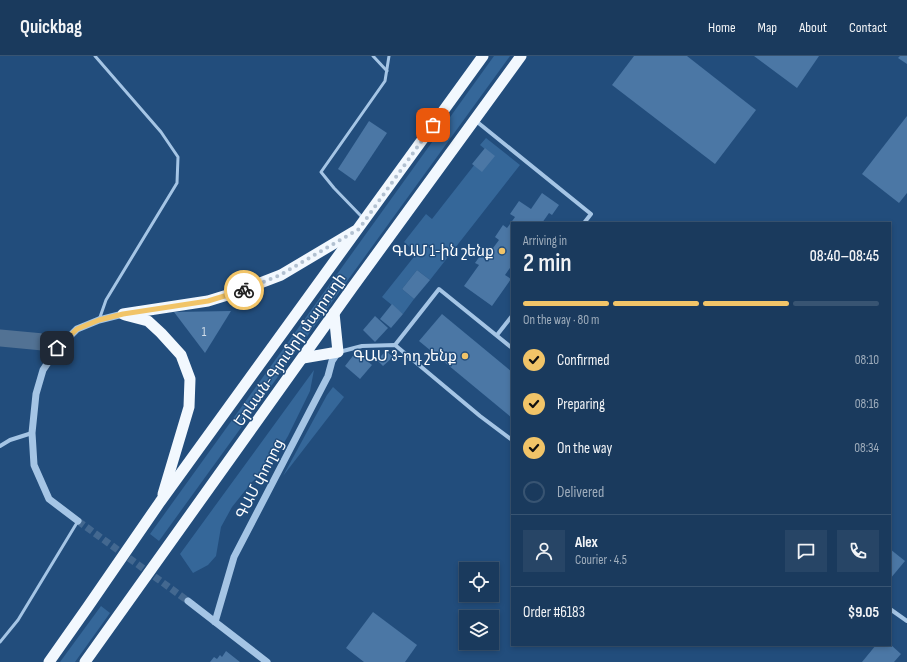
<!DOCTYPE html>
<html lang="en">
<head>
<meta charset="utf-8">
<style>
	:root { --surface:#1a3a5d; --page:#274566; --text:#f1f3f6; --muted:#9fadbc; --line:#385472; --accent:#f1c468 }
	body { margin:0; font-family:"Sofia Sans Condensed","Noto Sans Armenian",sans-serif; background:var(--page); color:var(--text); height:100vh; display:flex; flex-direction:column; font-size:15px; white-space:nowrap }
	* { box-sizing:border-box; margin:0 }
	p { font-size:13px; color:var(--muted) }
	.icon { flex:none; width:22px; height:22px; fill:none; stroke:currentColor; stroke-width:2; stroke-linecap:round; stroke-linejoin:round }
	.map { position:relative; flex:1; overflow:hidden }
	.panel { position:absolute; left:511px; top:166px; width:380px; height:424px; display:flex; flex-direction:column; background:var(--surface); border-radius:0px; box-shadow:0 2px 6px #0003,0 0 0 1px var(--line) }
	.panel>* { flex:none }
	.controls { position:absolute; left:459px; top:506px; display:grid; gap:8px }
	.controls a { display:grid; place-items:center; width:40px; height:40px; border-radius:0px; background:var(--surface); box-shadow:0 2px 6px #0003,0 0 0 1px var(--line); font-size:20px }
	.pin { position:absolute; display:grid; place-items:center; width:34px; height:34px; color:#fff; margin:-17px; border-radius:8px; box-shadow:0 2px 6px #0006 }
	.courier { position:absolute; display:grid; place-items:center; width:40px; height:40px; margin:-20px; border:3px solid #f1c468; border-radius:50%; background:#fff; color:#222; box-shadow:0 1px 5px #0007 }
	.headline em { font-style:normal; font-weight:600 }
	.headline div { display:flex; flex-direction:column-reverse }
	.headline { display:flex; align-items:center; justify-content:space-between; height:68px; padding:0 12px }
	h1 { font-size:26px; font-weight:600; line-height:30px }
	.bar { display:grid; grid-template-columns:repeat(4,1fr); gap:6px 4px; align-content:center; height:48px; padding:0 12px }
	.bar i { height:5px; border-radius:3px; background:var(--line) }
	.bar .current { background:var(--accent) }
	.bar p { grid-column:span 4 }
	.line { display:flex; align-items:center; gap:10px; padding:0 12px; border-top:1px solid var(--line) }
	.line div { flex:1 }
	.round { display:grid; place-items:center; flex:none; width:42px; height:42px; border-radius:0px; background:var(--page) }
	ol { padding:0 12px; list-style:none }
	li { display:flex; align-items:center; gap:12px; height:44px }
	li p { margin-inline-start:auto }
	li .icon { padding:4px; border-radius:50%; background:var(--accent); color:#111; stroke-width:4 }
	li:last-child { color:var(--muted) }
	li i { width:22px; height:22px; border:2px solid var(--line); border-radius:50% }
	header { display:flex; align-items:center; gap:24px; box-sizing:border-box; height:56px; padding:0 20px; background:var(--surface); border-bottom:1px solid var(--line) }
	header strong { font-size:19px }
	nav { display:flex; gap:22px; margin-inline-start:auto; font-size:14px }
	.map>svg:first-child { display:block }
	.green { fill:#356799 }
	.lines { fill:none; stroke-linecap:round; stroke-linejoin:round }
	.canal { stroke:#527294; stroke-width:17 }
	.building { fill:#4b77a5 }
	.tertiary-tunnel { stroke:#436890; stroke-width:7; stroke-dasharray:7 3.5; stroke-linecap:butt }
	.service { stroke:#a5c5e5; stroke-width:3 }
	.minor { stroke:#a5c5e5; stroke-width:4 }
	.tertiary { stroke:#a5c5e5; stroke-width:7 }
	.trunk { stroke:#f2f8fe; stroke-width:11 }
	.done { stroke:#b2c1d1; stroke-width:4; stroke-dasharray:0 7.2 }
	.route { stroke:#f1c468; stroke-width:5 }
	.poi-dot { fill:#f1c468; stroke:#224d7c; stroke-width:1.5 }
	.labels { text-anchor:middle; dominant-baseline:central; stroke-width:3; stroke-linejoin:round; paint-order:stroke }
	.number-label { font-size:13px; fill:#d2dde8 }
	.poi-label { font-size:15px; fill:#fff; stroke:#224d7c; text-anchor:end }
	.street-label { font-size:15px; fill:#fff; stroke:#224d7c }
</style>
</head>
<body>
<header>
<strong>Quickbag</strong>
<nav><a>Home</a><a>Map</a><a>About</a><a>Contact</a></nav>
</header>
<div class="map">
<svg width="907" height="606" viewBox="0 0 907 606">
	<rect width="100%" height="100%" fill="#224d7c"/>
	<g class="green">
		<path d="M494 0H510L159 485 150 478Z"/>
		<path d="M486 82 520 109 430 224 417 214 402 233 414 243 403 258 382 241 417 197 404 186 426 158 432 163 486 94 480 89Z"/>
		<path d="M314 314 310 335 288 380 272 407 252 426 232 451 221 471 216 500 208 509 193 517 180 498Z"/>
		<path d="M333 331 344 341 283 420 327 339Z"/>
		<path d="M101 550 110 557 75 606H60Z"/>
	</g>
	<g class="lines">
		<path class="canal" d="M0 282 43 286"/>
	</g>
	<g class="building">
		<path d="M634 0H687L756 54 715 108 612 29Z"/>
		<path d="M754 0H819L797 32Z"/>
		<path d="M900 0H907V8L898 2Z"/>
		<path d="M907 60V137L899 147 862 118Z"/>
		<path d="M369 65 387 77 355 125 338 113Z"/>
		<path d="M485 92 495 100 482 116 472 108Z"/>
		<path d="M542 137 559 149 552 159 549 157 542 167H512V209L505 219 511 223 492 250 464 230 479 209 475 207 485 193 490 196 499 184 495 181 503 169 507 172 515 161 510 158 519 145 531 153Z"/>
		<path d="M417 214 430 224 414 243 402 233Z"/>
		<path d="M392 248 403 258 391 272 380 263Z"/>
		<path d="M231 255 205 297 174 256Z"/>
		<path d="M442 258 512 316V362L419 285Z"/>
		<path d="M375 260 388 272 375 286 363 274Z"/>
		<path d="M386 295 393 301 383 310 377 304Z"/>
		<path d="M356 296 372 309 360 323 345 310Z"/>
		<path d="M890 493 905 505 890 523Z"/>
		<path d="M373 556 417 589 405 606H364L346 592Z"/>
		<path d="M876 589H891L901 598 894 606H862Z"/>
		<path d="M226 595 240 606H210L214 601 217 603 220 599 222 601Z"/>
	</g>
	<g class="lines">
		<path class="tertiary-tunnel" d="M78 465 188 545"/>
		<g class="service">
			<path d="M95 0 161 76 178 101 177 127 106 244 99 264"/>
			<path d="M373 0 387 15"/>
			<path d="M362 161 334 132 321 116 385 25 389 0"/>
			<path d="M0 586 18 564 78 465"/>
		</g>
		<g class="minor">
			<path d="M476 65 591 158 584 167"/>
			<path d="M497 279 512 260"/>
			<path d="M395 289 439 233 512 292"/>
			<path d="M339 296 362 290 395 289 480 360 512 384"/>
			<path d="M0 390 10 384 32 377"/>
			<path d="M890 553 907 565"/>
		</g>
		<g class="tertiary">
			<path d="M78 465 49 443 34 409 32 377 36 338 43 314 57 293 77 273 99 264 123 258"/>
			<path d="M188 545 267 606"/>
			<path d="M215 566 234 501 328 320 332 305 338 296"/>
		</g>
		<g class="trunk">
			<path d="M123 258 208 245 237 236 281 219 355 175"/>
			<path d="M125 259 148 265 161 277 181 299 190 323 189 351 163 438"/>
			<path d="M303 302 338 296 334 257"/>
			<path d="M49 606 87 552 160 446 483 0"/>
			<path d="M85 606 352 232 521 0"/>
		</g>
	</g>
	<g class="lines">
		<path class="done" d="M244 234 280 219 359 173 433 69"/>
		<path class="route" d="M57 292 77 273 99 264 123 258 208 245 244 234"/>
	</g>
	<g class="poi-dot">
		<circle cx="502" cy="195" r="4"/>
		<circle cx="465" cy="300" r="4"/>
	</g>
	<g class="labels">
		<g class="number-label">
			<text x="204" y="276">1</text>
		</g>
		<g class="poi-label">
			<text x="494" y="195">ԳԱՄ 1-ին շենք</text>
			<text x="457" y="300">ԳԱՄ 3-րդ շենք</text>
		</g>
		<g class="street-label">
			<text transform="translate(290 294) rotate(-55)">Երևան-Գյումրի մայրուղի</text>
			<text transform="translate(260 423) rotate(-63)">ԳԱՄ փողոց</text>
		</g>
	</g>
</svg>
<div class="controls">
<a><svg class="icon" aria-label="locate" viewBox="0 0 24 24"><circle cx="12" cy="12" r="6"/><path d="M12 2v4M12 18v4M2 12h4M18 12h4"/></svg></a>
<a><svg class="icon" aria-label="layers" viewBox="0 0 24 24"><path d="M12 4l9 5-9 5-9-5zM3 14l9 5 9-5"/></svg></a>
</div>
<div class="pin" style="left:433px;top:69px;background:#ea580c"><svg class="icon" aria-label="bag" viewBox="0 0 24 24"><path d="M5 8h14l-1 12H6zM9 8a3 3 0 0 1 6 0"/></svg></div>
<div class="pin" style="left:57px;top:292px;background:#1f2937"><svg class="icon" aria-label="home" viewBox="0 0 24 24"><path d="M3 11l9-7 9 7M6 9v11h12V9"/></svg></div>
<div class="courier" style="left:244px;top:234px"><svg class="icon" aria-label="bike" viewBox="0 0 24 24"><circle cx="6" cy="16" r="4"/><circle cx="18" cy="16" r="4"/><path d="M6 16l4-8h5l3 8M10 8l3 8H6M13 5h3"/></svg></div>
<section class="panel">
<div class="headline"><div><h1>2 min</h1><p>Arriving in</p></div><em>08:40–08:45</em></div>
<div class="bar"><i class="current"></i><i class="current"></i><i class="current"></i><i></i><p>On the way · 80 m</p></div>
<ol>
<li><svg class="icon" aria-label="check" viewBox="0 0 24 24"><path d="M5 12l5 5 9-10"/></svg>Confirmed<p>08:10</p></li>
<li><svg class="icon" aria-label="check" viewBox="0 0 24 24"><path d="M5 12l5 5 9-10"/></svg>Preparing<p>08:16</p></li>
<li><svg class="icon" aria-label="check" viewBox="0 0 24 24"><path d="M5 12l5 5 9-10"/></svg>On the way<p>08:34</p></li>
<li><i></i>Delivered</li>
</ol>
<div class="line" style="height:72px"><a class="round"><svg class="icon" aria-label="person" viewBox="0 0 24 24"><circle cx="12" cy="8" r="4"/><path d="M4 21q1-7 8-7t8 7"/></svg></a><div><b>Alex</b><p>Courier · 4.5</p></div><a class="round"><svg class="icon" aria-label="chat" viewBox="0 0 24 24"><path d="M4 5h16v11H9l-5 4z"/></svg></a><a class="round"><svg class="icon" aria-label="phone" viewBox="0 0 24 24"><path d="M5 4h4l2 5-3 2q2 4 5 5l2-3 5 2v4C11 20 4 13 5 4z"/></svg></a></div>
<div class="line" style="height:52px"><div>Order #6183</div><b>$9.05</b></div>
</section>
</div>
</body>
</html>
